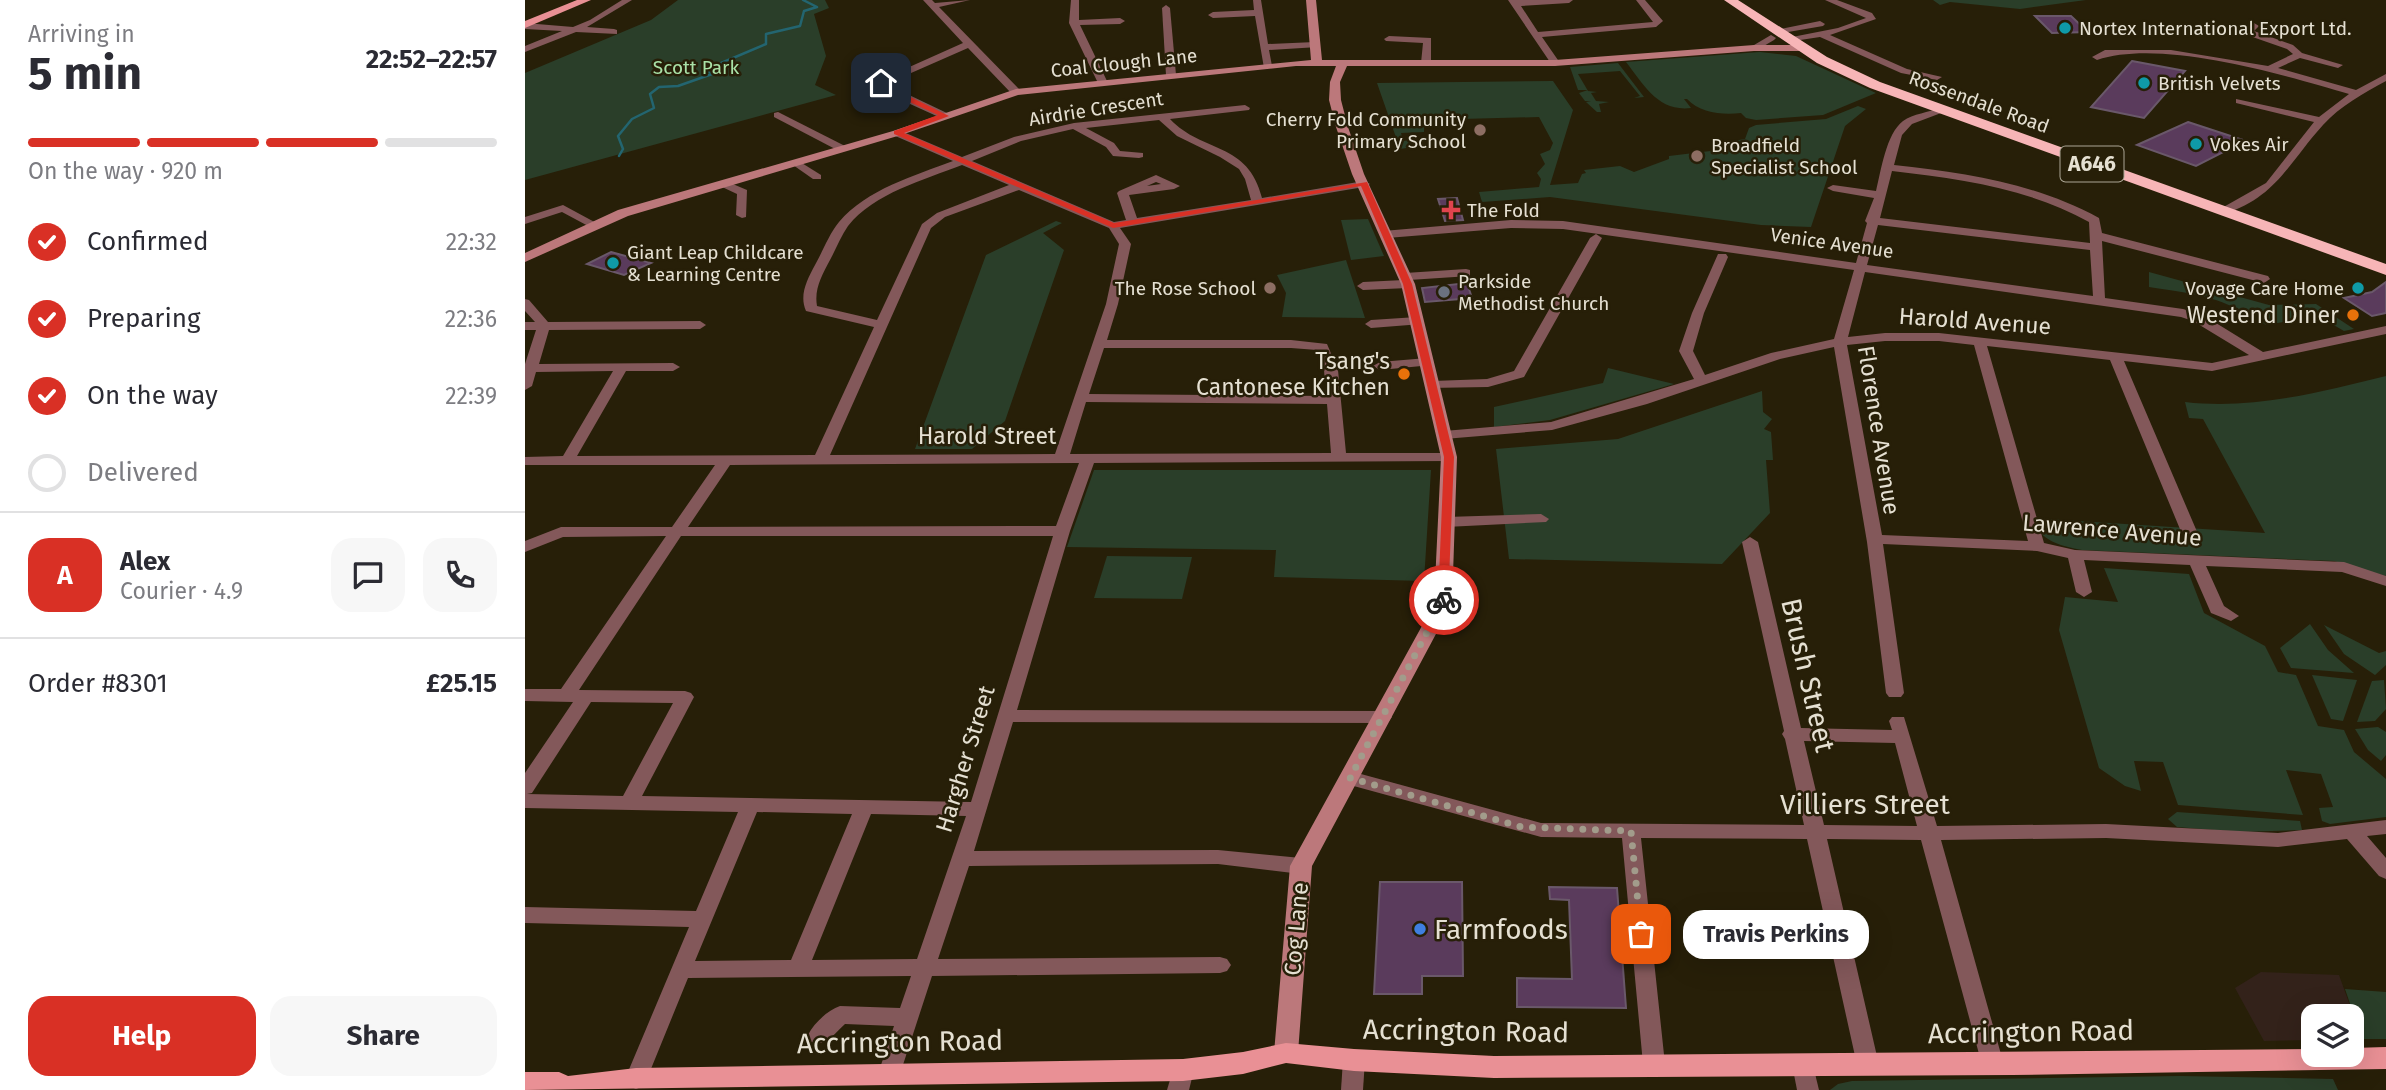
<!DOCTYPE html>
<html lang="en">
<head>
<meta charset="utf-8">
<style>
	:root { --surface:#fff; --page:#f7f7f7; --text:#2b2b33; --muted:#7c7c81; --line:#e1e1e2; --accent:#d93025 }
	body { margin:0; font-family:"Fira Sans",sans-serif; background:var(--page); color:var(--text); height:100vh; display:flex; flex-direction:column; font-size:26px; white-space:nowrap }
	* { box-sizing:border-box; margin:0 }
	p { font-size:23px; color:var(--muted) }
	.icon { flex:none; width:38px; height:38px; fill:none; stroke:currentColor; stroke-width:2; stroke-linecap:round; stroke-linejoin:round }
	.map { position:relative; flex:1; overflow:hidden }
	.side { display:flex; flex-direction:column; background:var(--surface); width:525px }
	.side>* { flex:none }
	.fabs { position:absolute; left:1776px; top:1004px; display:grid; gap:14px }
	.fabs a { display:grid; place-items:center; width:63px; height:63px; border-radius:14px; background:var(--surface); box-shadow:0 7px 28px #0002; font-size:35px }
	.pin { position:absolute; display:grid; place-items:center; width:60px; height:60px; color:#fff; margin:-30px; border-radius:14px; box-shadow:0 4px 10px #0006 }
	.courier { position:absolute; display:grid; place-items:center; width:70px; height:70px; margin:-35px; border:5px solid #d93025; border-radius:50%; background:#fff; color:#222; box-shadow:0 2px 9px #0007 }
	.bubble { position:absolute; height:49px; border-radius:21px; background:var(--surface); box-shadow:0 7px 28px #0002; font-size:23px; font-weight:700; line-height:49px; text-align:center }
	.overview em { font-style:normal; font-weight:700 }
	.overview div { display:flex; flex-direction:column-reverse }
	.overview { display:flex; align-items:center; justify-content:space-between; height:119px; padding:0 28px }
	h1 { font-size:46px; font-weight:700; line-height:52px }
	.bar { display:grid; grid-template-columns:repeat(4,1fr); gap:10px 7px; align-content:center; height:84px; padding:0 28px }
	.bar i { height:9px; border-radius:5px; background:var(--line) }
	.bar .selected { background:var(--accent) }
	.bar p { grid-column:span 4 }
	.line { display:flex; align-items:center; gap:18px; padding:0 28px; border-top:2px solid var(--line) }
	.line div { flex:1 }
	.round { display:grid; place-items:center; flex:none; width:74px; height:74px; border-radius:21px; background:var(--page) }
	ol { padding:0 28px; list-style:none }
	li { display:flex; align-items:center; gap:21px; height:77px }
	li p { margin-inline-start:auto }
	li .icon { padding:7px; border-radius:50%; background:var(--accent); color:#fff; stroke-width:4 }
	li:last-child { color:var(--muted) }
	li i { width:38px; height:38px; border:4px solid var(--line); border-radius:50% }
	.cta { display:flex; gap:14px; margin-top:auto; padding:14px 28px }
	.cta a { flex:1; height:80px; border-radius:21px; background:var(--accent); color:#fff; font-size:28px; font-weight:700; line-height:80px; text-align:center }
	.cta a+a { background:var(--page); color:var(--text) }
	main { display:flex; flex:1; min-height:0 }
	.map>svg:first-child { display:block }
	.commercial { fill:#33221a }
	.green { fill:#2a3e29 }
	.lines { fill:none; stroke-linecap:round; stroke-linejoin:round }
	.stream { stroke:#236570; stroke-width:2.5 }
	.building { fill:#5a3b5c; stroke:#6a586a; stroke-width:2 }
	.street { fill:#83585a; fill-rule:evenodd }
	.secondary { fill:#bc787b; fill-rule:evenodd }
	.primary { fill:#e99095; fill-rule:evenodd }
	.highway { fill:#f7b5b7; fill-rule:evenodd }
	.route { fill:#d93025 }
	.done { stroke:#a29c8b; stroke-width:7; stroke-dasharray:0 12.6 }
	.culture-dot { fill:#0f9aa8; stroke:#271f08; stroke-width:2.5 }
	.education-dot { fill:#8d6e63; stroke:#271f08; stroke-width:2.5 }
	.health-dot { fill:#e0444e; stroke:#271f08; stroke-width:2.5 }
	.worship-dot { fill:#6b7280; stroke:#271f08; stroke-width:2.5 }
	.food-dot { fill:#e8710a; stroke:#271f08; stroke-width:2.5 }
	.shop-dot { fill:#3f7fe0; stroke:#271f08; stroke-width:2.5 }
	.labels { text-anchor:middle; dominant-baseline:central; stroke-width:5; stroke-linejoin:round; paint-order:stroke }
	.far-poi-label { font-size:19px; fill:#e5e0d2; stroke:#271f08; text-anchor:start }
	.far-street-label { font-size:19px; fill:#e5e0d2; stroke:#271f08 }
	.far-park-label { font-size:19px; fill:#a9e1a7; stroke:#271f08 }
	.shield { fill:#271f08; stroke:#aca695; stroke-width:2 }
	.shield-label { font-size:21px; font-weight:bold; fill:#e5e0d2 }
	.poi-label { font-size:23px; fill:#e5e0d2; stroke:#271f08; text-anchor:end }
	.street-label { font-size:23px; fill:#e5e0d2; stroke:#271f08 }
	.near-street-label { font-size:28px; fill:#e5e0d2; stroke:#271f08 }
	.near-poi-label { font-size:28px; fill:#e5e0d2; stroke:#271f08; text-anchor:start }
</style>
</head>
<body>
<main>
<section class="side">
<div class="overview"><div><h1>5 min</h1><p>Arriving in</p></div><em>22:52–22:57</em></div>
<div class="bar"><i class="selected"></i><i class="selected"></i><i class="selected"></i><i></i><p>On the way · 920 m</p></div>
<ol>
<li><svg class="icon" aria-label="check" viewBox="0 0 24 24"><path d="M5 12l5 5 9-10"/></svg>Confirmed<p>22:32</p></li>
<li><svg class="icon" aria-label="check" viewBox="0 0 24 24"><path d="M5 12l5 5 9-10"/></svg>Preparing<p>22:36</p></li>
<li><svg class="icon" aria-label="check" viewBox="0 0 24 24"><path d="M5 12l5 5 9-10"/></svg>On the way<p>22:39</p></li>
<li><i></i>Delivered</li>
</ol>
<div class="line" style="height:126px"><b class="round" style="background:var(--accent);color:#fff">A</b><div><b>Alex</b><p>Courier · 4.9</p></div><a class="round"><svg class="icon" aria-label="chat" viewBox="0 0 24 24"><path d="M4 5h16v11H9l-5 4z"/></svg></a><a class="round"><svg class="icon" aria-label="phone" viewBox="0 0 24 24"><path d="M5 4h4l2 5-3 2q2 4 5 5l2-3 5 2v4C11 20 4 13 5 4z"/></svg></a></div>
<div class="line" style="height:91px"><div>Order #8301</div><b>£25.15</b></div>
<div class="cta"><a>Help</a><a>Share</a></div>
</section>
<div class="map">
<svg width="1861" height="1090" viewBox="0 0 1861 1090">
	<rect width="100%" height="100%" fill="#271f08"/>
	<path class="commercial" d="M1736 972 1814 975 1837 1039 1827 1040V1017H1788V1040L1739 1041 1710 988Z"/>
	<g class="green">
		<path d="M153 0H300L304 8 289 14 301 56 290 85 311 95 0 180V73L126 20Z"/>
		<path d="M1408 0H1561L1495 9 1425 2 1415 5Z"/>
		<path d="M1235 52 1271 56 1351 93 1298 115 1231 120 1221 118 1216 113C1197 115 1175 113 1162 99H1159L1166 108C1133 112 1119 85 1101 62Z"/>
		<path d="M1093 63 1119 97 1109 98 1115 96 1095 71 1053 74 1063 91 1072 92 1066 93 1071 101 1084 102 1074 104 1076 112H1072L1061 102 1066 101H1060L1054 93 1063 90H1053L1045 67Z"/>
		<path d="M1028 81 1048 110 1025 185 1053 183 1057 174 1061 173 1059 170 1095 166 1109 172 1144 159V156L1202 149 1208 141 1220 139 1224 128 1231 125 1301 119 1333 106 1341 109 1320 126 1286 227 1236 225 1025 197 957 202 954 192 1014 187 1016 179 1012 173 1020 164 1015 154 1025 150 1028 143 1014 117 899 120V132L876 133 878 141 886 140 888 147 875 149 852 83Z"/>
		<path d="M843 219 859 256 826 260 816 220Z"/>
		<path d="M531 221 537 223 518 233 539 250 480 421 447 449H390L461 255Z"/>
		<path d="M821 260 840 318 757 317 761 293 752 275Z"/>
		<path d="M1624 272 1744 305 1791 304 1829 329 1819 331 1793 316 1741 325C1694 296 1677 295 1624 287Z"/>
		<path d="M1083 368 1149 384 1025 420 969 427V407L1078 383Z"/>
		<path d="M1861 376V576L1809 561 1557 550C1536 546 1514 541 1507 518L1740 533 1678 419 1664 418 1660 402C1728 410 1796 392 1861 376Z"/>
		<path d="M1237 391 1238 412 1247 419 1239 429 1246 432 1248 460H1241L1245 513 1197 564 984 559 971 449 1093 439Z"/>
		<path d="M569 470H906L899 581 749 577 751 550 542 547Z"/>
		<path d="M582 556 667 557 657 599 569 598Z"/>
		<path d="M1579 568 1664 574 1679 613 1740 646 1753 672 1771 675 1793 726 1819 730 1829 752 1861 779V817L1805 824 1797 821 1794 808 1808 807 1796 774 1761 770 1778 815 1653 805 1638 762 1609 761 1616 791 1600 786 1574 768 1534 630 1540 597 1593 602Z"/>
		<path d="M1785 624 1803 650 1829 673 1766 668 1755 648Z"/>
		<path d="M1799 625 1854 653 1861 651V665L1850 675 1819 654Z"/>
		<path d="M1787 675 1832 680 1818 721 1806 719Z"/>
		<path d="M1859 680 1861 709 1850 721 1832 722 1847 681Z"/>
		<path d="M1853 727 1861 732V755L1856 761 1843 750 1830 729Z"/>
		<path d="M1652 812 1775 821 1777 830 1714 832 1652 827 1643 819Z"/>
		<path d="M1820 989 1861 992V1039H1837Z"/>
		<path d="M1655 1076 1808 1079 1813 1090H1305L1313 1084 1327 1081Z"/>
	</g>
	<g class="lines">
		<path class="stream" d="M94 156 98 149 93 136 107 119 129 108 125 94 134 87 153 86 187 74 182 69 241 44V34L275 26 279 11 292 7 278 0"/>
	</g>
	<g class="building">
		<path d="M1510 16H1546L1563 32 1527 33Z"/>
		<path d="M1607 61 1660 71 1619 118 1566 107Z"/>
		<path d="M1663 122 1730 144 1715 151 1706 148 1671 166 1612 145Z"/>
		<path d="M932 198 938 220 920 221 913 199Z"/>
		<path d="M86 252 126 263 99 275 62 264Z"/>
		<path d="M1861 282V313L1847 316 1819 298 1847 292Z"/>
		<path d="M942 283 947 298 900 302 897 288Z"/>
		<path d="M855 882H937L938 976H897V994H849Z"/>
		<path d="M1024 887 1092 888 1101 1008 992 1007V978L1047 979 1044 900 1025 899Z"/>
	</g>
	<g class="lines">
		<g class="street">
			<path d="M97 0H107L62 27 89 29 92 30V34L51 32 0 52V46L37 31 0 29V23L48 27 65 20Z"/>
			<path d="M398 0H407L410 3 445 0 414 7 495 90V94H487L443 48 361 84 424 114V118H416L352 89 353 81 438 43Z"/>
			<path d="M546 0H554V20L595 18 600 21 595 24 555 25 582 81 580 83 572 81 544 23Z"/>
			<path d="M728 0H736L743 44 790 42 795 45 793 47 744 50 747 66 739 68 730 16 688 18 683 15 688 12 729 10Z"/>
			<path d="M983 0H1048L1044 3 996 6 1013 32 1128 22 1111 0H1120L1138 21 1131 27 1017 37 1035 63 1030 66 1027 65Z"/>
			<path d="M1300 0H1312L1347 13 1351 19 1305 35 1382 69 1417 77 1412 80 1376 73 1295 37 1262 42V38L1313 28 1341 18Z"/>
			<path d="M641 5 645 8 651 75 646 78 641 75 637 8Z"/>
			<path d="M1295 21 1300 24 1298 26 1251 34 1246 31Z"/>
			<path d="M1729 23 1734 26 1729 31 1768 45 1777 53 1818 65 1813 68 1775 58 1753 68 1831 90 1861 74V81C1839 93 1815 106 1798 125 1765 161 1751 198 1699 214L1695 213V209L1741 183 1789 122 1711 103V99L1794 117 1824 94C1759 75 1636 38 1572 60L1567 57 1580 50H1646L1743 66 1768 54 1762 49 1719 34V30Z"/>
			<path d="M1246 35 1251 38 1249 40 1232 50 1224 48Z"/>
			<path d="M864 36 906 38V63L901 66 896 63 898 43 861 41 859 39Z"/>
			<path d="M720 105 725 108 724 110 645 119C678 154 723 141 737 198L839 181 845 184 839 187 595 228 606 244 593 304 582 340H766L802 344 813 370 821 453H924L931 457 924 461 569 463 545 531 492 710 858 711 864 713 867 717 864 721 858 723 488 722 449 851 693 850 776 858 783 861 786 866 783 871 776 874 693 864 444 866 413 959 695 957 702 959 706 965 702 971 695 973 407 976 375 1074 372 1081 364 1084 356 1081 353 1074 369 1026 320 1024C309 1034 301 1047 286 1042L283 1035C289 1023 303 1010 315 1006L375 1008 386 976 163 978 119 1086 111 1089 103 1086 100 1079 164 927 0 923V907L171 911 213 812 0 808V773L48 702 0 701V689H36L141 536 38 537 0 552V541L36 527H147L190 465H0V457L38 456 88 371 11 372 7 386 0 390V364L11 330H0V322H10L0 311V299L4 300 23 322 175 321 181 325 175 329 24 330 14 364 148 363 155 367 148 371H101L52 456 290 455 349 327 281 311C274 295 282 280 290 265 298 251 304 234 314 222 342 189 389 176 428 161L368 135V131H376L437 157 489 137 549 123ZM634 120 652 136 695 157 714 169 720 179 726 200 612 218 604 195 649 189 655 186 631 175 594 191 592 193 601 220 589 222 447 161 496 141 548 129 581 147 588 156 614 158 618 157V153L595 151 589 143 561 128ZM437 165 484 185 412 213 397 224 352 320 292 306C289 289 297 275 305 260 311 249 316 236 323 226 349 193 399 180 437 165ZM631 182 636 184 622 186ZM494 190 584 228 594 244 581 304 530 454 305 455 406 228 420 217ZM579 348H766L792 350 799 370 801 396 564 394ZM561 402 802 404 806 453 545 454ZM554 463 531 526 163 527 205 465ZM156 536H528L446 802 117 796 169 697 166 693 160 691 54 690ZM66 702 148 703 98 796 2 794 7 793ZM232 812 327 814 266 960 170 961ZM346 814 441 816 392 959 287 960Z"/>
			<path d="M1415 108 1424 110 1387 124 1377 135 1369 165C1441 173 1510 183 1574 218L1577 233 1743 276 1745 279 1739 283 1577 241 1580 298 1658 309 1678 315 1738 352 1861 326V334L1687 371 1599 361 1673 534 1665 539 1657 534 1585 360 1462 346 1519 543 1550 550 1819 562 1861 576V586L1817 572 1681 566 1699 606 1714 616 1706 621 1686 613 1665 565 1559 560 1567 592 1559 597 1551 592 1543 558 1512 551 1358 544 1379 693 1376 697H1364L1361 693 1342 542 1309 347 1255 359 1122 404 1027 430 919 439 912 435 919 431 1026 422 1169 379 1154 351 1167 313 1193 254H1201L1203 257 1179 313 1168 351 1180 375 1246 353 1309 339 1329 270 1038 229 986 228 862 238 856 234 858 231 986 220 1038 221 1331 263 1342 223 1340 221 1349 198 1308 191 1302 188 1308 185 1351 191C1356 171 1361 134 1378 121 1388 114 1404 112 1415 108ZM1367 171C1436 179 1502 188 1564 222L1565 243 1355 218ZM1353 225 1565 250 1568 296 1342 265ZM1340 272 1656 317 1668 321 1724 355 1687 363 1414 333H1360L1323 337ZM1360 341H1414L1449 345 1503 541 1357 535 1322 345Z"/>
			<path d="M253 112 322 147 323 149 314 151 249 117V113Z"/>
			<path d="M272 160 296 175V179H288L268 165V161Z"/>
			<path d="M195 182H203L222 190 221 217 217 218 211 215 212 194 195 186Z"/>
			<path d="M38 205 75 225 73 227H65L37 212 0 224V217Z"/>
			<path d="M1071 234 1077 238 999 377 963 387 903 388 901 385 903 382 908 381 962 379 989 371 1065 238Z"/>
			<path d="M941 269 945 270V276L884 280 889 284 883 288 838 290 832 286 838 282 879 280 874 277 880 273Z"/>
			<path d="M892 317 897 318V324L846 328 840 324 846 320Z"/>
			<path d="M902 358 907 359V365L855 370 848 366 855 362Z"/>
			<path d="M1016 514 1024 519 1021 522 921 527 913 522 921 517Z"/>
			<path d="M1225 537 1233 542 1276 728 1367 730 1364 721 1367 717H1379L1412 826 1581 824 1753 833 1861 820V834L1842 836 1861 858V879L1854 876 1822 839 1753 847 1581 838 1416 840 1479 1065 1476 1072 1468 1075 1460 1072 1457 1065 1396 840 1302 839 1354 1065 1351 1072 1343 1075 1335 1072 1332 1065 1282 839 1116 838 1140 1064 1137 1071 1129 1074 1121 1071 1118 1064 1097 838 1016 837 825 785 818 783 816 778 818 773 825 771 1016 823 1279 825 1260 739 1257 734 1259 731 1217 542ZM1279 741 1370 743 1392 826 1299 825Z"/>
			<path d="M829 1051 837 1053 840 1060 838 1090H816L818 1060 821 1053Z"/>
			<path d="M1278 1054 1286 1057 1294 1090H1272L1267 1064 1270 1057Z"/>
			<path d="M658 1060 666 1063 669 1070 664 1090H642L650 1063Z"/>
		</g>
		<path class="secondary" d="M781 0H791L797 60H1030L1229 45H1277L1282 48 1277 51H1229L1030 66H822L815 82 816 100 823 127 839 174 890 284 932 457 927 604 787 866 773 1053 770 1060 761 1063 752 1060 749 1053 765 866 909 604 916 457 876 284 827 174 811 127 804 100 805 82 811 66H771L493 95 376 135 103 216 0 262V253L93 210 368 131 491 89 786 60Z"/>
		<g class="primary">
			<path d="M52 0H66L0 28V21Z"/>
			<path d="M761 1043 829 1049 969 1056 1788 1049V1055H1827V1048L1861 1047V1069L1487 1075 969 1078 829 1071 761 1063 718 1074 658 1081 0 1090V1072H34L43 1076 111 1068 658 1059 718 1052Z"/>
		</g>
		<path class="highway" d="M1199 0H1213L1302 57 1355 82 1861 264V275L1345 88 1292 63Z"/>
	</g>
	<path class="route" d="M353 81 424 116 379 133 589 223 842 182 887 284 929 457 923 603 913 600 919 457 878 284 836 186 588 228 369 134V131L413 115 354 88Z"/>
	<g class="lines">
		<path class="done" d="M919 600 825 778 997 827 1106 831 1116 934"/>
	</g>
	<g class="culture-dot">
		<circle cx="1540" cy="28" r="7"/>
		<circle cx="1619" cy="83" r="7"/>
		<circle cx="1671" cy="144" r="7"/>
		<circle cx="88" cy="263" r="7"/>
		<circle cx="1833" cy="288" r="7"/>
	</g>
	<g class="education-dot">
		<circle cx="955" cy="130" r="7"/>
		<circle cx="1172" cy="156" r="7"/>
		<circle cx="745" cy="288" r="7"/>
	</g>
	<path class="health-dot" d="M922.5 199.5h7v7h7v7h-7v7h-7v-7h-7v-7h7z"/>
	<circle class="worship-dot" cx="919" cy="292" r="7"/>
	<g class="food-dot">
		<circle cx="1828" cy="315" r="7"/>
		<circle cx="879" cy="374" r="7"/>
	</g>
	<circle class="shop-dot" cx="895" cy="929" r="7"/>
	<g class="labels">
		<g class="far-poi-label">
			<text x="1554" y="28">Nortex International Export Ltd.</text>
			<text x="1633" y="83">British Velvets</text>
			<text x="941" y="119" text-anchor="end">Cherry Fold Community<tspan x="941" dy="22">Primary School</tspan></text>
			<text x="1685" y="144">Vokes Air</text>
			<text x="1186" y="145">Broadfield<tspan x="1186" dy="22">Specialist School</tspan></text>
			<text x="942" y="210">The Fold</text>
			<text x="102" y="252">Giant Leap Childcare<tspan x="102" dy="22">&amp; Learning Centre</tspan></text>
			<text x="933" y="281">Parkside<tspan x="933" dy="22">Methodist Church</tspan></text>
			<text x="731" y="288" text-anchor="end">The Rose School</text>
			<text x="1819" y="288" text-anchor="end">Voyage Care Home</text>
		</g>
		<g class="far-street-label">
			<text transform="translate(599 63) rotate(-6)">Coal Clough Lane</text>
			<text transform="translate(1454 102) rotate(20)">Rossendale Road</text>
			<text transform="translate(571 109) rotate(-9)">Airdrie Crescent</text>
			<text transform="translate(1307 243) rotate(8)">Venice Avenue</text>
		</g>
		<g class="far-park-label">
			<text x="171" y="67">Scott Park</text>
		</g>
		<rect class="shield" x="1535.5" y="146.5" width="63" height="35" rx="5"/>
		<g class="shield-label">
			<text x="1567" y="164">A646</text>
		</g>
		<g class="poi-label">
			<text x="1814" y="315">Westend Diner</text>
			<text x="865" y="361">Tsang's<tspan x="865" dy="26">Cantonese Kitchen</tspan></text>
		</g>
		<g class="street-label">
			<text transform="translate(1450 321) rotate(4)">Harold Avenue</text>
			<text transform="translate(1354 430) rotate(81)">Florence Avenue</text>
			<text x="462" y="436">Harold Street</text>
			<text transform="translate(1587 530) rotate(5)">Lawrence Avenue</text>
			<text transform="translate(440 759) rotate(-73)">Hargher Street</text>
			<text transform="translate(771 929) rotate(-85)">Cog Lane</text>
		</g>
		<g class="near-street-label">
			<text transform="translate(1283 675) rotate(77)">Brush Street</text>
			<text x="1340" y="804">Villiers Street</text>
			<text transform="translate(941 1031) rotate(1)">Accrington Road</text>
			<text transform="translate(1506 1032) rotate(-1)">Accrington Road</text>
			<text transform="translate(375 1042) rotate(-1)">Accrington Road</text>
		</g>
		<g class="near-poi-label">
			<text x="909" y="929">Farmfoods</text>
		</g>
	</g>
</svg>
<div class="fabs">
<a><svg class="icon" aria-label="layers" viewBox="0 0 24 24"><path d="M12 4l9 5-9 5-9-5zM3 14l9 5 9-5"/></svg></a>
</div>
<div class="pin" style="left:1116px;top:934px;background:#ea580c"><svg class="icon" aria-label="bag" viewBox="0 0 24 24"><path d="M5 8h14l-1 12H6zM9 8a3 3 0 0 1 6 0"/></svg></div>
<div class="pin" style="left:356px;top:83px;background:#1f2937"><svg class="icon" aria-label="home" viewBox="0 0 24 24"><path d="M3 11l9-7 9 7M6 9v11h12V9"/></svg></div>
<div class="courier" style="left:919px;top:600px"><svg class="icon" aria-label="bike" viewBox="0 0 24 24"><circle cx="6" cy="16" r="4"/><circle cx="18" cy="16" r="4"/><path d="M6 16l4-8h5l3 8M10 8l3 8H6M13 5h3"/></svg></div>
<div class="bubble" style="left:1158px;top:910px;width:186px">Travis Perkins</div>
</div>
</main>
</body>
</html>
